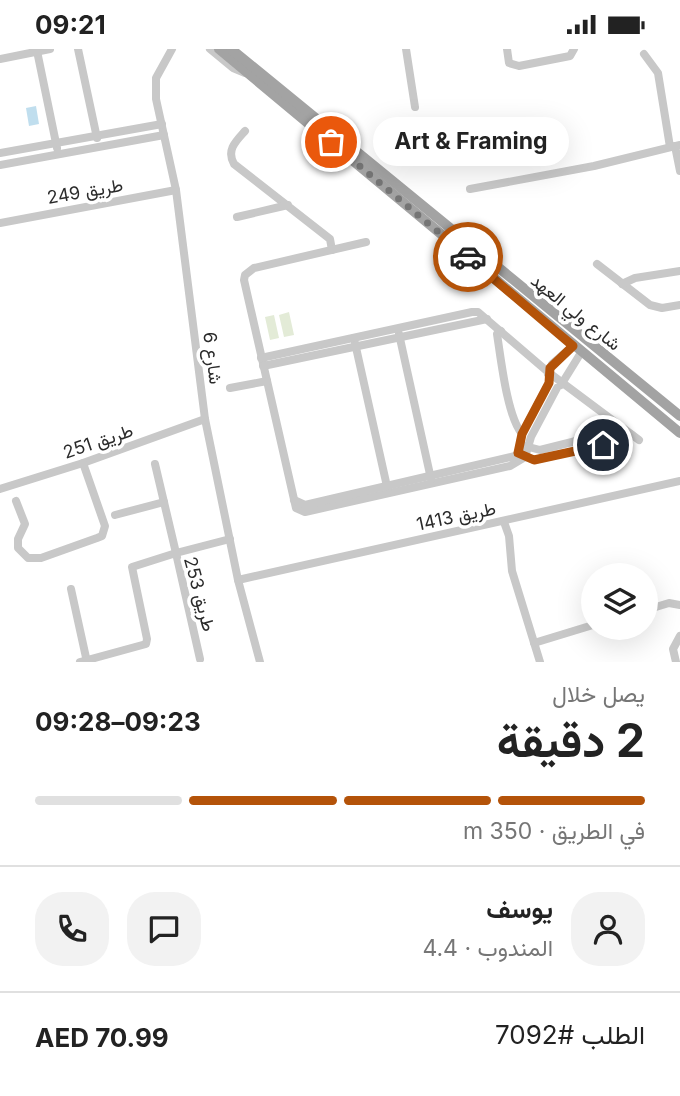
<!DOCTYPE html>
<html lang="ar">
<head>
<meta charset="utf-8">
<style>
	:root { --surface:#fff; --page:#f2f2f2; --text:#222; --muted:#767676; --line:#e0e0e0; --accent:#b45309 }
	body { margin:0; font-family:Inter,Vazirmatn,sans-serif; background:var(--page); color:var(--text); direction:rtl; height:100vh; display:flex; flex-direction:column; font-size:26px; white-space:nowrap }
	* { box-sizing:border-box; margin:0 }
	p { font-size:23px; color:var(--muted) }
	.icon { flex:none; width:38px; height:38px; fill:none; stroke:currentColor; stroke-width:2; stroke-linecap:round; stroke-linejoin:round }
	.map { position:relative; height:613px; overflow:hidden; direction:ltr }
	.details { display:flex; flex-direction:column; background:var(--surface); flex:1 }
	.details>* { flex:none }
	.tools { position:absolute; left:581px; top:514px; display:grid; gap:14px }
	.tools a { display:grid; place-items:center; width:77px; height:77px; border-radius:50%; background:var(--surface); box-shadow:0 7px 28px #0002; font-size:35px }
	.pin { position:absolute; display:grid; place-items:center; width:60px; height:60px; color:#fff; margin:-30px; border:4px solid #fff; border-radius:50%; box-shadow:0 2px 7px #0007 }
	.courier { position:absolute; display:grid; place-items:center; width:70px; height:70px; margin:-35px; border:5px solid #b45309; border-radius:50%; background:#fff; color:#222; box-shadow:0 2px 9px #0007 }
	.bubble { position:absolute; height:49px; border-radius:24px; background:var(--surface); box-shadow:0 7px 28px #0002; font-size:23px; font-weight:700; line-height:49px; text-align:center; direction:rtl }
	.head em { font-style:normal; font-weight:700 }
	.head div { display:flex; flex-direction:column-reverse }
	.head { display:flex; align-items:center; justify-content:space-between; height:119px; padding:0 35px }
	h1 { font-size:46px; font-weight:700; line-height:52px }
	.bar { display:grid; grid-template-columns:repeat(4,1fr); gap:10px 7px; align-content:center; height:84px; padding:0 35px }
	.bar i { height:9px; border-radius:5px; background:var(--line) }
	.bar .on { background:var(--accent) }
	.bar p { grid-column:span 4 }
	.line { display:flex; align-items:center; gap:18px; padding:0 35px; border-top:2px solid var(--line) }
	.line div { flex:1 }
	.round { display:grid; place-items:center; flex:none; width:74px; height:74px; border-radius:28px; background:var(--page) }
	.status { display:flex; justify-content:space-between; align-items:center; height:49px; padding:0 35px; background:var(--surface); direction:ltr }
	.status svg { height:19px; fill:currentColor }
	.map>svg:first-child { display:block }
	.green { fill:#e3ebd7 }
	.water { fill:#c0deee }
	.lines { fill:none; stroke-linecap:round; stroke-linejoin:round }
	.minor { stroke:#c8c8c8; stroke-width:8 }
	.major { stroke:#a3a3a3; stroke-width:10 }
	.done { stroke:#757575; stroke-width:7; stroke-dasharray:0 12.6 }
	.route { stroke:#b45309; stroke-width:9 }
	.labels { text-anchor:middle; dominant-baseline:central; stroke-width:7; stroke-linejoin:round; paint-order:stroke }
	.street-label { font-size:18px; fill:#2b2b2b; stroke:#fff }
</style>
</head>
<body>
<div class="status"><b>09:21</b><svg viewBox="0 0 49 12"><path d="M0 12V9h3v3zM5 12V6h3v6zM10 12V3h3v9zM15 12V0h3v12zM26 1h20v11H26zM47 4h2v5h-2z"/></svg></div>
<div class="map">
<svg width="680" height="613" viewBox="0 0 680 613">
	<rect width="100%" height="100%" fill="#fff"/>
	<g class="green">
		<path d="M289 263 294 286 284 288 279 266Z"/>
		<path d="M274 266 279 289 270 291 265 268Z"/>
	</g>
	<path class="water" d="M36 57 39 75 29 77 26 59Z"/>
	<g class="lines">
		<g class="minor">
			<path d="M78 0 97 89"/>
			<path d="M172 0 156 29V50L176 141 205 370 238 531 260 613"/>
			<path d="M210 0 233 19 245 24"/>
			<path d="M406 0 415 58"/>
			<path d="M507 0 509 14 519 17 570 7 574 0"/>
			<path d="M37 2 57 99"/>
			<path d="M644 5 658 24 670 98"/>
			<path d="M0 10 50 0"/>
			<path d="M245 82C236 92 226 101 234 115L330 190 332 201"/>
			<path d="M675 97 680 122"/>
			<path d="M0 104 162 75"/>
			<path d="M0 116 164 86"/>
			<path d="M470 140 594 117 680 96"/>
			<path d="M237 168 288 156"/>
			<path d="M0 174 176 141"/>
			<path d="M366 193 254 219 245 226 244 231 296 459 305 463 510 417 525 408 531 388 557 339"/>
			<path d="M597 215 650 256 662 259 680 256"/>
			<path d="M622 235 635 229 680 222"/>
			<path d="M501 282 497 285C501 310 507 367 522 385"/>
			<path d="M399 285 431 430"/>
			<path d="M355 294 388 442"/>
			<path d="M261 309 472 263H478L548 323 639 391"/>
			<path d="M263 317 487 270"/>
			<path d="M548 325 552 315 573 297"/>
			<path d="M561 336 582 302"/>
			<path d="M230 339 267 332"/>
			<path d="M525 397 540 401 600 386 618 376"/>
			<path d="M521 406 534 411 625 391 632 386"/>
			<path d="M155 415 176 504 230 490"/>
			<path d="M0 440 83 414 205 370"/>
			<path d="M294 451 305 456 515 407 518 404 522 385 549 334"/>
			<path d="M16 452 25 475 18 490V499L28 509H41L97 489 102 487 105 477 83 414"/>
			<path d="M115 466 164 453"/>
			<path d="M504 473 509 487 512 522 540 613"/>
			<path d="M238 531 680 432"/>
			<path d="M71 540 87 613"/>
			<path d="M646 561 669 554 680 556"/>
			<path d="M534 594 593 576"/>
			<path d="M80 613 146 595 147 590 132 518 176 504 200 610"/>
			<path d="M676 613 673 600 680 587"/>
		</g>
		<g class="major">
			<path d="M219 0 680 384"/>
			<path d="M231 0 680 367"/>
		</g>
	</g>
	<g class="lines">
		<path class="done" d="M331 93 468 208"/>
		<path class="route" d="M468 208 573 297 550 319 549 334 522 385 518 404 534 411 603 396"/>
	</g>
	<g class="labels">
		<g class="street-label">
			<text transform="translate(85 142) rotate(-10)">طريق 249</text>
			<text transform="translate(576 263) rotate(39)">شارع ولي العهد</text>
			<text transform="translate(213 309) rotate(83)">شارع 6</text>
			<text transform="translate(98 392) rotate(-19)">طريق 251</text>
			<text transform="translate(456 467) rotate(-12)">طريق 1413</text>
			<text transform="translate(200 545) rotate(75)">طريق 253</text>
		</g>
	</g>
</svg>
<div class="tools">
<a><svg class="icon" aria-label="layers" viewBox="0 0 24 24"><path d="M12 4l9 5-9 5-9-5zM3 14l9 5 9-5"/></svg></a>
</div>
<div class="pin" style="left:331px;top:93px;background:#ea580c"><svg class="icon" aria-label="bag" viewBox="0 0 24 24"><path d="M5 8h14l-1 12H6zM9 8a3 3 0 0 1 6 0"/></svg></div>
<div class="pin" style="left:603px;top:396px;background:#1f2937"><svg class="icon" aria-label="home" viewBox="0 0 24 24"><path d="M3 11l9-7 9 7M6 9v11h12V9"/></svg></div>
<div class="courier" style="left:468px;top:208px"><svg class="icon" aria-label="car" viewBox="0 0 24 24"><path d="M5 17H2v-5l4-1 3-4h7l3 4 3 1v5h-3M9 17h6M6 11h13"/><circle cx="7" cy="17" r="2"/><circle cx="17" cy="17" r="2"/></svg></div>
<div class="bubble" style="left:373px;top:68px;width:196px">Art &amp; Framing</div>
</div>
<section class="details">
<div class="head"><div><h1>2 دقيقة</h1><p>يصل خلال</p></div><em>09:23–09:28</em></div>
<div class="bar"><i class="on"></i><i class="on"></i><i class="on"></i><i></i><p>في الطريق · 350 m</p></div>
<div class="line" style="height:126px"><a class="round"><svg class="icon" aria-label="person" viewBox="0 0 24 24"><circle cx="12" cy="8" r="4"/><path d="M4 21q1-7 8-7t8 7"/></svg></a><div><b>يوسف</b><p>المندوب · 4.4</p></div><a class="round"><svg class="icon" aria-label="chat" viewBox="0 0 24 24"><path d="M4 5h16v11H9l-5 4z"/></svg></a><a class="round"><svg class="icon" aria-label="phone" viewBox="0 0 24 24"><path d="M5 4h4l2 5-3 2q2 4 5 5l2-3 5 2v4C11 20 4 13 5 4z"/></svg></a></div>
<div class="line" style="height:91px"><div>الطلب #7092</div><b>AED 70.99</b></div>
</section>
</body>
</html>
